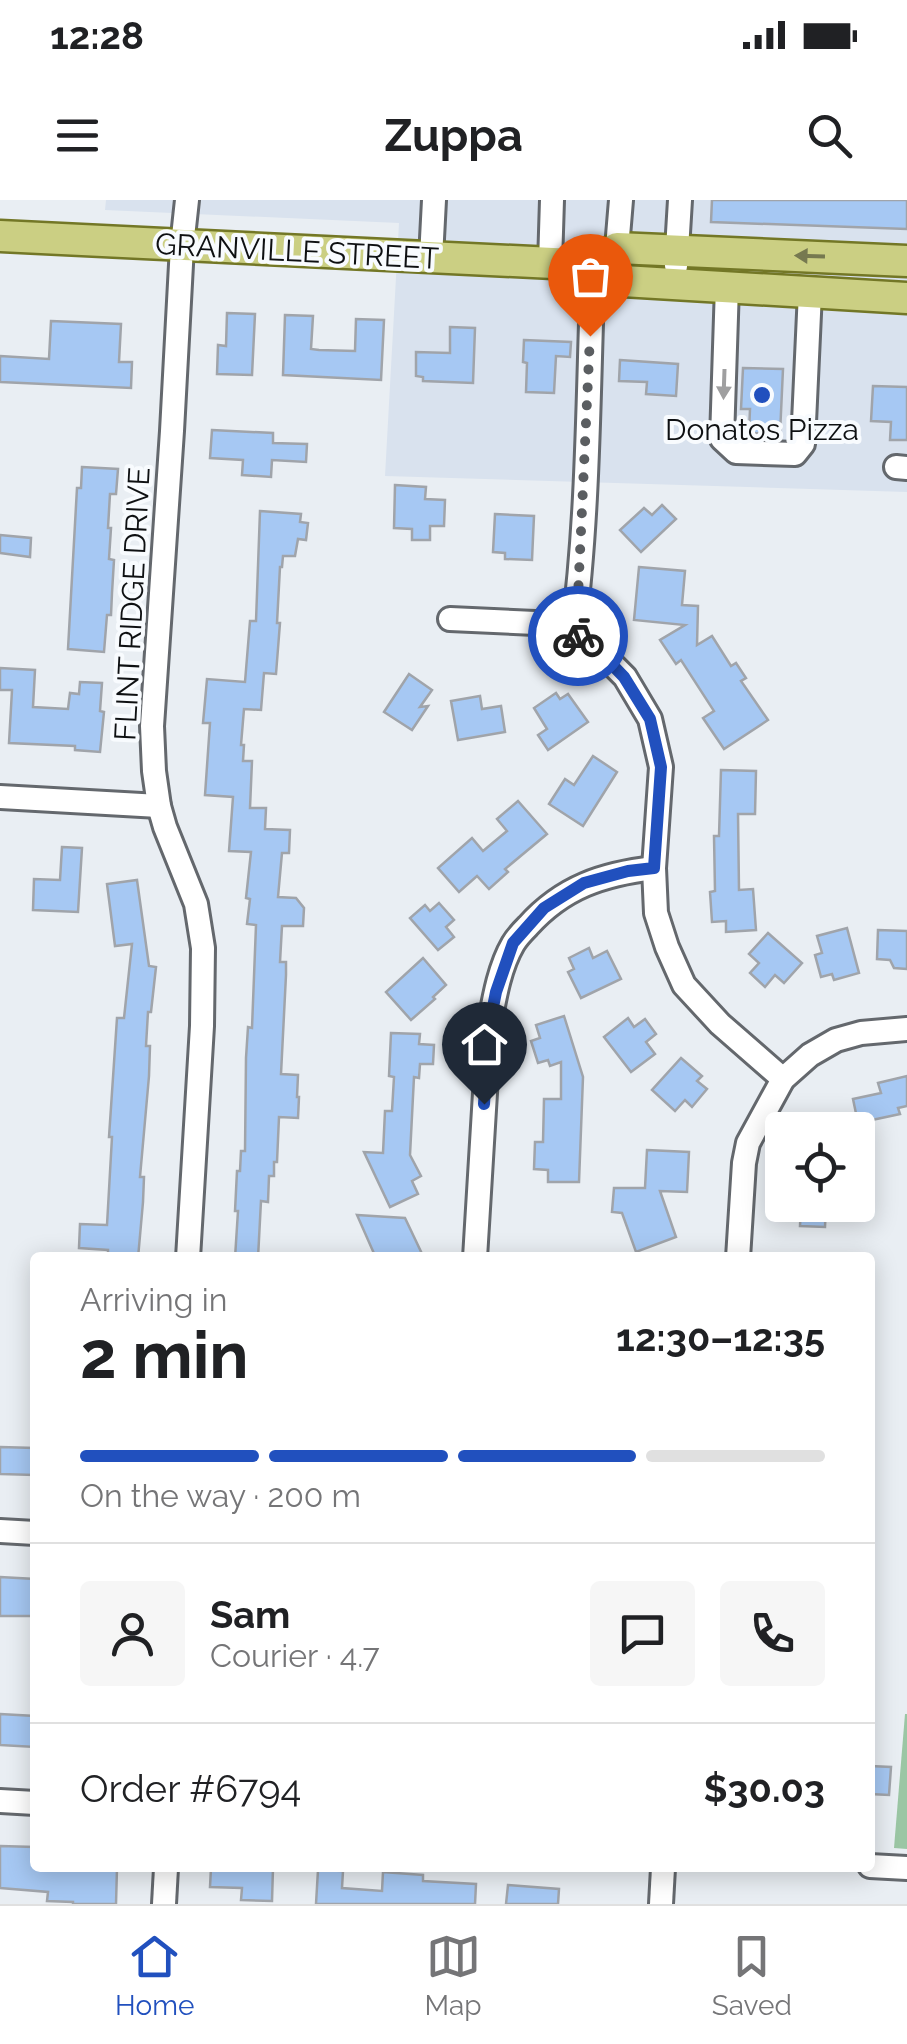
<!DOCTYPE html>
<html lang="en">
<head>
<meta charset="utf-8">
<style>
	:root { --surface:#fff; --page:#f6f6f6; --text:#202124; --muted:#757577; --line:#e0e0e0; --accent:#2150be }
	body { margin:0; font-family:Raleway,sans-serif; background:var(--page); color:var(--text); height:100vh; display:flex; flex-direction:column; font-size:38px; white-space:nowrap }
	* { box-sizing:border-box; margin:0 }
	p { font-size:32px; color:var(--muted) }
	.icon { flex:none; width:55px; height:55px; fill:none; stroke:currentColor; stroke-width:2; stroke-linecap:round; stroke-linejoin:round }
	.map { position:relative; flex:1; overflow:hidden }
	.drawer { position:absolute; left:30px; top:1052px; width:845px; height:620px; display:flex; flex-direction:column; background:var(--surface); border-radius:10px; box-shadow:0 5px 25px #0003 }
	.drawer>* { flex:none }
	.buttons { position:absolute; left:765px; top:912px; display:grid; gap:20px }
	.buttons a { display:grid; place-items:center; width:110px; height:110px; border-radius:10px; background:var(--surface); box-shadow:0 5px 25px #0003; font-size:50px }
	.pin { position:absolute; display:grid; place-items:center; width:85px; height:85px; color:#fff; margin:-102px -42px; border-radius:50% 50% 50% 0; rotate:-45deg; box-shadow:0 0 10px #0007 }
	.pin .icon { rotate:45deg }
	.courier { position:absolute; display:grid; place-items:center; width:100px; height:100px; margin:-50px; border:8px solid #2150be; border-radius:50%; background:#fff; color:#222; box-shadow:0 2px 12px #0007 }
	.head em { font-style:normal; font-weight:700 }
	.head div { display:flex; flex-direction:column-reverse }
	.head { display:flex; align-items:center; justify-content:space-between; height:170px; padding:0 50px }
	h1 { font-size:65px; font-weight:700; line-height:75px }
	.bar { display:grid; grid-template-columns:repeat(4,1fr); gap:15px 10px; align-content:center; height:120px; padding:0 50px }
	.bar i { height:12px; border-radius:8px; background:var(--line) }
	.bar .on { background:var(--accent) }
	.bar p { grid-column:span 4 }
	.line { display:flex; align-items:center; gap:25px; padding:0 50px; border-top:2px solid var(--line) }
	.line div { flex:1 }
	.round { display:grid; place-items:center; flex:none; width:105px; height:105px; border-radius:10px; background:var(--page) }
	.status { display:flex; justify-content:space-between; align-items:center; height:70px; padding:0 50px; background:var(--surface); direction:ltr }
	.status svg { height:28px; fill:currentColor }
	header { display:flex; justify-content:space-between; align-items:center; height:130px; padding:0 50px; background:var(--surface); font-size:45px; font-weight:700 }
	.menu { display:flex; justify-content:space-around; align-items:center; height:140px; border-top:2px solid var(--line); background:var(--surface); font-size:28px; color:var(--muted) }
	.menu a { display:grid; justify-items:center; gap:5px }
	.menu .on { color:var(--accent) }
	.map>svg:first-child { display:block }
	.built { fill:#d9e2ee }
	.green { fill:#9bc6a4 }
	.building { fill:#a6c8f3; stroke:#a0a4aa; stroke-width:2.5 }
	.lines { fill:none; stroke-linecap:round; stroke-linejoin:round }
	.minor-casing { stroke:#64686d; stroke-width:28 }
	.major-casing { stroke:#737726; stroke-width:35 }
	.minor { stroke:#fff; stroke-width:22 }
	.major { stroke:#cbcf83; stroke-width:30 }
	.oneway { fill:#767950 }
	.oneway2 { fill:#9f9fa0 }
	.done { stroke:#5b5e61; stroke-width:10; stroke-dasharray:0 18 }
	.route { stroke:#2150be; stroke-width:12 }
	.poi-dot { fill:#2150be; stroke:#f8fbfe; stroke-width:4 }
	.labels { text-anchor:middle; dominant-baseline:central; stroke-width:8; stroke-linejoin:round; paint-order:stroke }
	.street-label { font-size:30px; fill:#0e1012; stroke:#f8fbfe }
	.poi-label { font-size:30px; fill:#0e1012; stroke:#f8fbfe }
</style>
</head>
<body>
<div class="status"><b>12:28</b><svg viewBox="0 0 49 12"><path d="M0 12V9h3v3zM5 12V6h3v6zM10 12V3h3v9zM15 12V0h3v12zM26 1h20v11H26zM47 4h2v5h-2z"/></svg></div>
<header><svg class="icon" aria-label="menu" viewBox="0 0 24 24"><path d="M4 6h16M4 12h16M4 18h16"/></svg>Zuppa<svg class="icon" aria-label="search" viewBox="0 0 24 24"><circle cx="10" cy="10" r="6"/><path d="M15 15l6 6"/></svg></header>
<div class="map">
<svg width="907" height="1704" viewBox="0 0 907 1704">
	<rect width="100%" height="100%" fill="#e9eef3"/>
	<path class="built" d="M106 0H712L711 22 907 29V292L385 276 399 23 105 10Z"/>
	<path class="green" d="M905 1514H907V1649L894 1648Z"/>
	<g class="building">
		<path d="M712 0H907V29L711 22Z"/>
		<path d="M227 113 255 114 252 175 217 174 218 145 226 146Z"/>
		<path d="M285 115 313 116 311 149 319 150 355 151 356 119 384 120 381 180 283 175Z"/>
		<path d="M51 121 121 124 119 162H132L131 188 0 182V156L49 159Z"/>
		<path d="M450 127 475 128 473 183 423 181V177L416 176V152L450 153Z"/>
		<path d="M524 140 571 142 570 157 556 156 554 193 526 192 527 163 523 162Z"/>
		<path d="M620 160 678 164 676 196 646 194 647 182 619 181Z"/>
		<path d="M743 168 783 169 780 234 749 233 750 209H741Z"/>
		<path d="M873 186 907 187V240H890L891 222 871 221Z"/>
		<path d="M212 230 273 233V243L307 244 306 262 272 260 271 277 242 275 243 260 210 258Z"/>
		<path d="M82 267 118 269 116 294H110L108 328H111L109 359 114 360 112 393 111 415H107L104 452 68 449 77 288H81Z"/>
		<path d="M395 285 426 287 425 299 445 300 444 326H430V340H412V329L394 328Z"/>
		<path d="M662 305 676 319 641 352 620 330 644 308 652 315Z"/>
		<path d="M260 311 301 314 300 322 308 323 306 340 298 339 295 356H283L282 367H280L277 423H280L276 474 264 473 261 510 244 509 241 545H244L243 561H252L250 608H266L265 629 290 630 289 653H282L278 697 296 698 304 708 303 726H282L280 762H286V775L281 874 298 875 297 897H299L298 918 279 917 277 962H274V976H269L268 1002 261 1001 258 1058H235L238 1011H235L237 971H240L241 951H245L246 858 248 827 252 828 256 725 247 724 250 699 246 698 251 652 229 651 233 597 205 595 210 523H203L207 479 245 482 250 421H256Z"/>
		<path d="M495 314 534 316 532 360 505 359V353L493 352Z"/>
		<path d="M0 335 31 338 30 357 0 353Z"/>
		<path d="M639 367 685 371 682 405 698 406 697 445 712 436 731 466 736 463 746 478 741 481 768 520 724 549 703 518 714 511 681 460 676 464 660 440 685 425 634 420Z"/>
		<path d="M0 468 35 470 33 507 68 509 70 493 79 494 80 482 102 483 100 511 104 512 100 552 75 550V546L9 543 12 490H0Z"/>
		<path d="M409 474 432 490 420 507 428 506 412 530 384 512Z"/>
		<path d="M556 493 560 499 568 494 588 522 548 550 538 535 547 529 534 508Z"/>
		<path d="M480 496 482 509 501 506 505 532 458 540 451 501Z"/>
		<path d="M593 556 617 572 583 626 549 604 565 579 574 585Z"/>
		<path d="M721 570 756 571 755 614H738L739 690 753 689 756 730 726 732V721L712 722 710 692 715 691 714 636H719Z"/>
		<path d="M518 601 547 634 505 669 508 672 489 689 477 676 459 692 438 668 472 638 483 651 507 631 497 619Z"/>
		<path d="M62 647 82 648 78 712 33 710 34 679 60 680Z"/>
		<path d="M137 680 149 766 156 767 151 812H148L146 846H150L149 876 140 977H144L143 1002 138 1058H108V1050L79 1048 80 1024 107 1025 112 937H109L117 818H124L132 744 115 746 107 684Z"/>
		<path d="M439 703 454 720 446 727 454 737 438 750 410 718 425 705 430 711Z"/>
		<path d="M847 728 859 773 834 780 832 774 821 777 815 755 822 753 817 736Z"/>
		<path d="M878 730 907 731V769L894 768 890 760 877 759Z"/>
		<path d="M768 733 802 763 784 783 775 775 765 787 750 773 759 763 749 754Z"/>
		<path d="M589 748 593 758 607 751 621 779 581 798 568 772 574 769 569 758Z"/>
		<path d="M423 758 446 785 433 797 435 799 411 820 386 792Z"/>
		<path d="M564 816 583 877 579 982H548V970L534 969 535 942H543L544 899H561V862L550 866 548 860 538 863 531 841 540 838 536 825Z"/>
		<path d="M628 818 634 827 645 819 656 834 646 842 655 854 631 872 604 837Z"/>
		<path d="M391 833 420 834 419 844 434 845 433 864H420L419 878 414 877 410 955 421 976 412 981 418 994 390 1007 364 952 383 953 385 911H392L394 877 389 876Z"/>
		<path d="M681 858 702 876 697 881 707 889 692 907 685 900 675 911 652 890Z"/>
		<path d="M907 876V906L898 908 900 914 858 923 853 899 881 893 878 883Z"/>
		<path d="M647 950 689 952 687 992 660 991 676 1037 636 1052 622 1013 612 1012 614 988H645Z"/>
		<path d="M801 1005H826L825 1027 800 1026Z"/>
		<path d="M357 1015 405 1018 424 1058H376Z"/>
		<path d="M0 1247 35 1248V1275L0 1274Z"/>
		<path d="M0 1377 35 1379V1416H0Z"/>
		<path d="M0 1514 35 1516V1547L0 1545Z"/>
		<path d="M870 1566 891 1567 889 1595 870 1594Z"/>
		<path d="M0 1646 35 1647V1668H117L116 1704H73V1702L47 1701 48 1692 0 1688Z"/>
		<path d="M211 1668H273L272 1701 241 1700 242 1688 210 1687Z"/>
		<path d="M318 1670 343 1671 342 1688 382 1691 383 1672 423 1675V1681L476 1684 475 1704H316Z"/>
		<path d="M508 1685 559 1689 558 1704H506Z"/>
	</g>
	<g class="lines">
		<g class="minor-casing">
			<g id="minor">
				<path d="M187 0 182 46 172 231 152 526 154 571 159 606 165 627 196 704 203 748 202 826 188 1058"/>
				<path d="M617 48 621 0"/>
				<path d="M431 58 434 0"/>
				<path d="M550 64 552 0"/>
				<path d="M676 66 680 0"/>
				<path d="M727 86 722 239 736 252 795 254 803 244 810 92"/>
				<path d="M896 267 907 268"/>
				<path d="M450 419 535 423 573 433 595 447 625 477 650 519 661 567 654 668 656 713 667 747 684 785 720 824 783 879"/>
				<path d="M573 433C589 312 588 187 593 65"/>
				<path d="M0 597 159 606"/>
				<path d="M475 1058 489 827C494 800 499 768 513 744 517 737 523 731 528 726 563 687 603 674 654 668"/>
				<path d="M738 1058 744 963 748 943 783 879 810 855 836 840 861 833 907 829"/>
				<path d="M0 1331 35 1333"/>
				<path d="M0 1601 35 1603"/>
				<path d="M870 1666 907 1668"/>
				<path d="M164 1704 166 1668"/>
				<path d="M661 1704 663 1668"/>
			</g>
		</g>
		<g class="major-casing">
			<g id="major">
				<path d="M0 36 593 65 623 81 907 98"/>
				<path d="M593 65 617 48 907 61"/>
			</g>
		</g>
		<use href="#minor" class="minor"/>
		<use href="#major" class="major"/>
	</g>
	<defs><path id="oneway-solid" d="M-6-.8H1V-3.2L6.5 0L1 3.2V.8H-6Z" transform="scale(2.5)"/></defs>
	<use class="oneway" href="#oneway-solid" transform="translate(810 56) rotate(-178)"/>
	<use class="oneway2" href="#oneway-solid" transform="translate(724 184) rotate(92)"/>
	<g class="lines">
		<path class="done" d="M578 436 573 433 578 396 590 136"/>
		<path class="route" d="M484 904 489 827 496 792 513 743 544 708 584 683 628 671 654 668 661 567 650 519 624 477 595 447 578 436"/>
	</g>
	<circle class="poi-dot" cx="762" cy="195" r="10"/>
	<g class="labels">
		<g class="street-label">
			<text transform="translate(297 51) rotate(3)">GRANVILLE STREET</text>
			<text transform="translate(132 404) rotate(-87)">FLINT RIDGE DRIVE</text>
		</g>
		<g class="poi-label">
			<text x="762" y="229">Donatos Pizza</text>
		</g>
	</g>
</svg>
<div class="buttons">
<a><svg class="icon" aria-label="locate" viewBox="0 0 24 24"><circle cx="12" cy="12" r="6"/><path d="M12 2v4M12 18v4M2 12h4M18 12h4"/></svg></a>
</div>
<div class="pin" style="left:590px;top:136px;background:#ea580c"><svg class="icon" aria-label="bag" viewBox="0 0 24 24"><path d="M5 8h14l-1 12H6zM9 8a3 3 0 0 1 6 0"/></svg></div>
<div class="pin" style="left:484px;top:904px;background:#1f2937"><svg class="icon" aria-label="home" viewBox="0 0 24 24"><path d="M3 11l9-7 9 7M6 9v11h12V9"/></svg></div>
<div class="courier" style="left:578px;top:436px"><svg class="icon" aria-label="bike" viewBox="0 0 24 24"><circle cx="6" cy="16" r="4"/><circle cx="18" cy="16" r="4"/><path d="M6 16l4-8h5l3 8M10 8l3 8H6M13 5h3"/></svg></div>
<section class="drawer">
<div class="head"><div><h1>2 min</h1><p>Arriving in</p></div><em>12:30–12:35</em></div>
<div class="bar"><i class="on"></i><i class="on"></i><i class="on"></i><i></i><p>On the way · 200 m</p></div>
<div class="line" style="height:180px"><a class="round"><svg class="icon" aria-label="person" viewBox="0 0 24 24"><circle cx="12" cy="8" r="4"/><path d="M4 21q1-7 8-7t8 7"/></svg></a><div><b>Sam</b><p>Courier · 4.7</p></div><a class="round"><svg class="icon" aria-label="chat" viewBox="0 0 24 24"><path d="M4 5h16v11H9l-5 4z"/></svg></a><a class="round"><svg class="icon" aria-label="phone" viewBox="0 0 24 24"><path d="M5 4h4l2 5-3 2q2 4 5 5l2-3 5 2v4C11 20 4 13 5 4z"/></svg></a></div>
<div class="line" style="height:130px"><div>Order #6794</div><b>$30.03</b></div>
</section>
</div>
<nav class="menu">
<a class="on"><svg class="icon" aria-label="home" viewBox="0 0 24 24"><path d="M3 11l9-7 9 7M6 9v11h12V9"/></svg>Home</a>
<a><svg class="icon" aria-label="map" viewBox="0 0 24 24"><path d="M3 6l6-2 6 2 6-2v14l-6 2-6-2-6 2zM9 4v14M15 6v14"/></svg>Map</a>
<a><svg class="icon" aria-label="saved" viewBox="0 0 24 24"><path d="M7 4h10v16l-5-4-5 4z"/></svg>Saved</a>
</nav>
</body>
</html>
